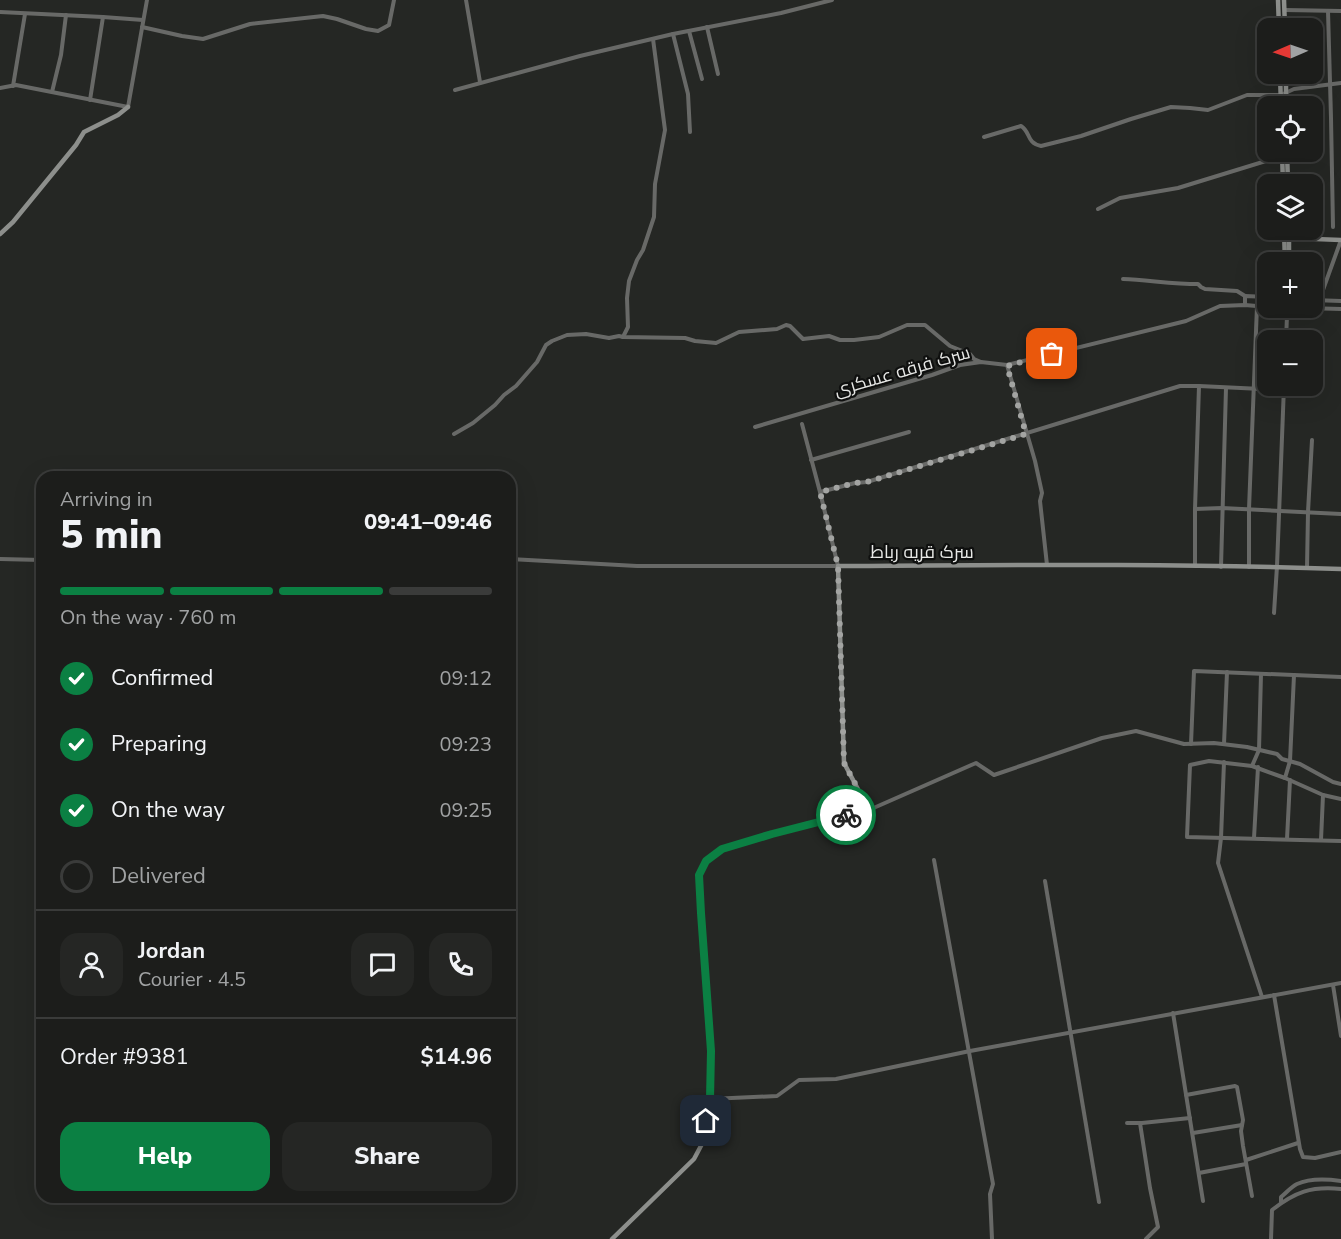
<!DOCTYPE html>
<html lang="en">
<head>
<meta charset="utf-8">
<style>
	:root { --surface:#1c1d1b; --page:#252624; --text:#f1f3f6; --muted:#a0a2a3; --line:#3a3b3a; --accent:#0b8043 }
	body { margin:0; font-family:"Nunito Sans",Cairo,sans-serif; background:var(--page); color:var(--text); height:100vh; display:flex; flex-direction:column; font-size:22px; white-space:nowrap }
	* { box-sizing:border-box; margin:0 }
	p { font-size:20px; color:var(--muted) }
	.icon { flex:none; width:33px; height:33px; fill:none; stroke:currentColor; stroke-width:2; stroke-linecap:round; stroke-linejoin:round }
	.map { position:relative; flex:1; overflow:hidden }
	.sheet { position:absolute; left:36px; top:471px; width:480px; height:732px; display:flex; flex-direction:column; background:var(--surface); border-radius:18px; box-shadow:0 6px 24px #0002,0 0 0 2px var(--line) }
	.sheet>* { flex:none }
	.needle { width:39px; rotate:268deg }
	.buttons { position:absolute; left:1257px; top:18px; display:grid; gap:12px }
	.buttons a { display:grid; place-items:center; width:66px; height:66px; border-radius:12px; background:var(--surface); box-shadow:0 6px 24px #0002,0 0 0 2px var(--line); font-size:30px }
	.pin { position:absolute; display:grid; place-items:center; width:51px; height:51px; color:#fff; margin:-26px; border-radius:12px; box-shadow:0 3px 9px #0006 }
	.courier { position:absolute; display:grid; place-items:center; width:60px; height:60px; margin:-30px; border:4px solid #0b8043; border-radius:50%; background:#fff; color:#222; box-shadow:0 2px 8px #0007 }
	.headline em { font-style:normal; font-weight:800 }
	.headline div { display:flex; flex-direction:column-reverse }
	.headline { display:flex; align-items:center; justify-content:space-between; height:102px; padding:0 24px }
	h1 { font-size:39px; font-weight:800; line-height:45px }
	.bar { display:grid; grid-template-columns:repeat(4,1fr); gap:9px 6px; align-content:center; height:72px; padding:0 24px }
	.bar i { height:8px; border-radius:4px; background:var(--line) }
	.bar .current { background:var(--accent) }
	.bar p { grid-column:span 4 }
	.line { display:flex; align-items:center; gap:15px; padding:0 24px; border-top:2px solid var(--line) }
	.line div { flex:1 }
	.round { display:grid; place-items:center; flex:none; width:63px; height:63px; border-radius:18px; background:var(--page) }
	ol { padding:0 24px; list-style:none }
	li { display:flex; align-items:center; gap:18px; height:66px }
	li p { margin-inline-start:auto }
	li .icon { padding:6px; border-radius:50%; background:var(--accent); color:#fff; stroke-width:4 }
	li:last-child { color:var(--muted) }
	li i { width:33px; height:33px; border:3px solid var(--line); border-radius:50% }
	.button { display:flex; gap:12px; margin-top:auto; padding:12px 24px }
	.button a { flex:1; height:69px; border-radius:18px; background:var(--accent); color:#fff; font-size:24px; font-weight:800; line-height:69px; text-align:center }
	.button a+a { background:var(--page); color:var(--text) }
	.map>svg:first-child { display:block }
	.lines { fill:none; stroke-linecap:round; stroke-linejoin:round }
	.street { stroke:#686967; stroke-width:4 }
	.secondary { stroke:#8d8f8c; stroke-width:4.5 }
	.done { stroke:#a3a4a2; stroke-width:6; stroke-dasharray:0 10.8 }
	.route { stroke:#0b8043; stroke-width:8 }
	.labels { text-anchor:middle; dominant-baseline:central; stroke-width:4.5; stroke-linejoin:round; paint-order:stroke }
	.street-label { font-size:18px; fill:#e7e8e6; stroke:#0f100f }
</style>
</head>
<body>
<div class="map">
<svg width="1341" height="1239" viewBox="0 0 1341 1239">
	<rect width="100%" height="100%" fill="#252724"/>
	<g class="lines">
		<g class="street">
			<path d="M466 0 480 82"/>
			<path d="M1285 10 1341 11"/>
			<path d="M1328 11 1331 118 1333 227"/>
			<path d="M0 12 103 17 143 20"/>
			<path d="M142 27 182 36 203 39 250 24 323 16 337 19 366 29 378 31 389 25 394 0"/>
			<path d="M707 27 718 74"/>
			<path d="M689 31 702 79"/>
			<path d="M673 34 688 94 690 132"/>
			<path d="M13 86 25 14"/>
			<path d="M0 88 16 85 128 107 147 0"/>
			<path d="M455 90 580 56 673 34 781 13 832 0"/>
			<path d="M52 92 61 55 66 15"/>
			<path d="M90 100 103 17"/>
			<path d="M984 137 1021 126C1031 132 1026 143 1041 146L1081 136 1131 119 1171 107 1190 108 1208 110 1247 95H1281L1294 89 1341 83"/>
			<path d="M1098 209 1120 198 1178 188 1282 156"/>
			<path d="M1123 279C1148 280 1173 284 1198 284L1201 287 1205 289 1237 291 1245 296"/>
			<path d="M1312 300 1341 301"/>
			<path d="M1319 301 1341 240"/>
			<path d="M1245 305V296L1268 297"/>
			<path d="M1275 308C1282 317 1293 319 1301 308"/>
			<path d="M1306 308 1341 309"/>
			<path d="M623 337 628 327 627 298 629 281 637 260 643 250 654 217 655 184 665 130 653 39"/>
			<path d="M1286 340 1287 316"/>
			<path d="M1007 365 1035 461 1042 493 1040 501 1047 565"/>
			<path d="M755 427 932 375 960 365 981 362 1007 365 1186 321 1220 306 1245 305 1268 307"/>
			<path d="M454 434 473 423 495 405 504 395 516 386 537 362 546 345 552 341 567 335 586 334 609 338 619 336 623 337 685 338 695 341 716 343 739 332 777 329 786 325 790 326 803 339 829 336 840 340H854L879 337 907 325H925L950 346 970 354 974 359 981 362"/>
			<path d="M811 460 909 432"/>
			<path d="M820 492 855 483 867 482 1180 386H1199L1284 390"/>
			<path d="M1195 509 1222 508 1341 514"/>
			<path d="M0 559 42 560"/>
			<path d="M510 559 637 566H838L820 492 802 424"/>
			<path d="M1195 566V509L1199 386"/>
			<path d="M1221 567 1226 388"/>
			<path d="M1249 567V509L1257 306"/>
			<path d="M1307 568 1308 512 1312 440"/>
			<path d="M1274 613 1277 566 1284 386"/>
			<path d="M1191 744 1194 671 1341 677"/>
			<path d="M1224 744 1227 672"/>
			<path d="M1224 762 1221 838 1218 863 1262 997"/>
			<path d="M1252 766 1259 750 1261 674"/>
			<path d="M1285 778 1290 761 1294 675"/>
			<path d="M1341 799 1323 795 1285 778 1252 766 1209 761 1190 765 1187 837 1341 841"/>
			<path d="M869 810 976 763 994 775 1102 738 1136 731 1184 744 1214 743 1247 747 1277 754 1282 759 1300 764 1333 782 1341 784"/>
			<path d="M1254 838 1258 767"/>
			<path d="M1287 839 1290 780"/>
			<path d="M1321 840 1323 795"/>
			<path d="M934 860 993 1184 990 1194 992 1239"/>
			<path d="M1045 881 1099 1202"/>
			<path d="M1333 985 1341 1036"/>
			<path d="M1274 995 1300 1149 1303 1157 1315 1158 1341 1152"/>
			<path d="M1173 1013 1203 1201"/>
			<path d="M1186 1095 1235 1086 1237 1087 1243 1120 1241 1131 1243 1146 1252 1196"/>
			<path d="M710 1099 777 1096 799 1080 836 1079 970 1051 1341 983"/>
			<path d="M1127 1123H1142L1190 1118"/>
			<path d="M1140 1123 1150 1188 1158 1227 1146 1239"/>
			<path d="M1193 1133 1242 1125"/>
			<path d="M1246 1160 1298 1143"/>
			<path d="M1199 1173 1246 1164"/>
			<path d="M1281 1202V1197C1286 1193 1291 1187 1297 1184 1310 1178 1327 1179 1341 1181"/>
			<path d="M1271 1239 1272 1210C1295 1192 1311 1186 1341 1189"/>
		</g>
		<g class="secondary">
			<path d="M1278 0 1279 28"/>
			<path d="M1284 0 1285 28"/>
			<path d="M1280 74 1281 106"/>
			<path d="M1286 74V106"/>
			<path d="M1282 152 1283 184"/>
			<path d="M1287 152 1288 184"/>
			<path d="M1284 230 1285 262"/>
			<path d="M1289 230V262"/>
			<path d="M0 234 13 222 76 145 84 132 118 115 128 107"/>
			<path d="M1289 238 1341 240"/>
			<path d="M612 1239 694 1159 703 1142 710 1099 711 1051 701 913 699 875 706 861 722 849 772 834 869 810 844 763 838 566C1006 565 1174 563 1341 569"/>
		</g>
	</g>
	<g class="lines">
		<path class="done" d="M846 815 869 810 844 763 838 566 820 492 855 483 867 482 1026 434 1007 366 1052 354"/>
		<path class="route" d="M706 1121 710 1099 711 1051 701 913 699 875 706 861 722 849 772 834 846 815"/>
	</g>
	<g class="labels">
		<g class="street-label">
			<text transform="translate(902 371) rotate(-16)">سرک فرقه عسکری</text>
			<text x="922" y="552">سرک قریه رباط</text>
		</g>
	</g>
</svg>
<div class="buttons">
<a><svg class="needle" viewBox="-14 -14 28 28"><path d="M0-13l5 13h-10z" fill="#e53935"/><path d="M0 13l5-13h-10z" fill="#a0a2a3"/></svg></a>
<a><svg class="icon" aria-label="locate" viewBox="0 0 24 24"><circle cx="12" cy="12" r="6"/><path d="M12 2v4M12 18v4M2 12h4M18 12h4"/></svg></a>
<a><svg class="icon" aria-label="layers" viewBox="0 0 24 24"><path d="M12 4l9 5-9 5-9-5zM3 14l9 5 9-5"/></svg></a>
<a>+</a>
<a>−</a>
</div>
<div class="pin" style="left:1052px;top:354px;background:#ea580c"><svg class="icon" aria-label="bag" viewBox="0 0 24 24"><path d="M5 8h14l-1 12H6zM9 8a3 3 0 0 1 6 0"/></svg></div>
<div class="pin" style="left:706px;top:1121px;background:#1f2937"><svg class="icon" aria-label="home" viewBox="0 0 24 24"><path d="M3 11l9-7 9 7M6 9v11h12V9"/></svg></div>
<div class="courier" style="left:846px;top:815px"><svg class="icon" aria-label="bike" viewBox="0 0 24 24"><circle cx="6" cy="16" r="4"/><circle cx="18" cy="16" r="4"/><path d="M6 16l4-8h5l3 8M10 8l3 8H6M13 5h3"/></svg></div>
<section class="sheet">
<div class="headline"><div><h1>5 min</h1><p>Arriving in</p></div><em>09:41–09:46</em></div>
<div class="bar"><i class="current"></i><i class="current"></i><i class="current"></i><i></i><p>On the way · 760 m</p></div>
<ol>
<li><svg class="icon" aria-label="check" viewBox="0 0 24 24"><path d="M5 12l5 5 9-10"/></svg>Confirmed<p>09:12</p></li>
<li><svg class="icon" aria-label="check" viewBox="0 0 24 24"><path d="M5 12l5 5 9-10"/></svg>Preparing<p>09:23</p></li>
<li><svg class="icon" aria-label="check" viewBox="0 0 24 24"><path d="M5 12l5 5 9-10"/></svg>On the way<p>09:25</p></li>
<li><i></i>Delivered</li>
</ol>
<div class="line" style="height:108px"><a class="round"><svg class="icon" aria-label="person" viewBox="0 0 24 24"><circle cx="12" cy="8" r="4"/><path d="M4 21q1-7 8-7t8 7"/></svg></a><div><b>Jordan</b><p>Courier · 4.5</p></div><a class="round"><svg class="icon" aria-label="chat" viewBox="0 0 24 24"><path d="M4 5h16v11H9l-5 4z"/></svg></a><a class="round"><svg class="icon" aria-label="phone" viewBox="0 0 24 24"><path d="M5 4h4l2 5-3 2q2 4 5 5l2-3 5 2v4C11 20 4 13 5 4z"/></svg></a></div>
<div class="line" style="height:78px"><div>Order #9381</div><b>$14.96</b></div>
<div class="button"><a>Help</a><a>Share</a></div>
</section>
</div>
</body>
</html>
